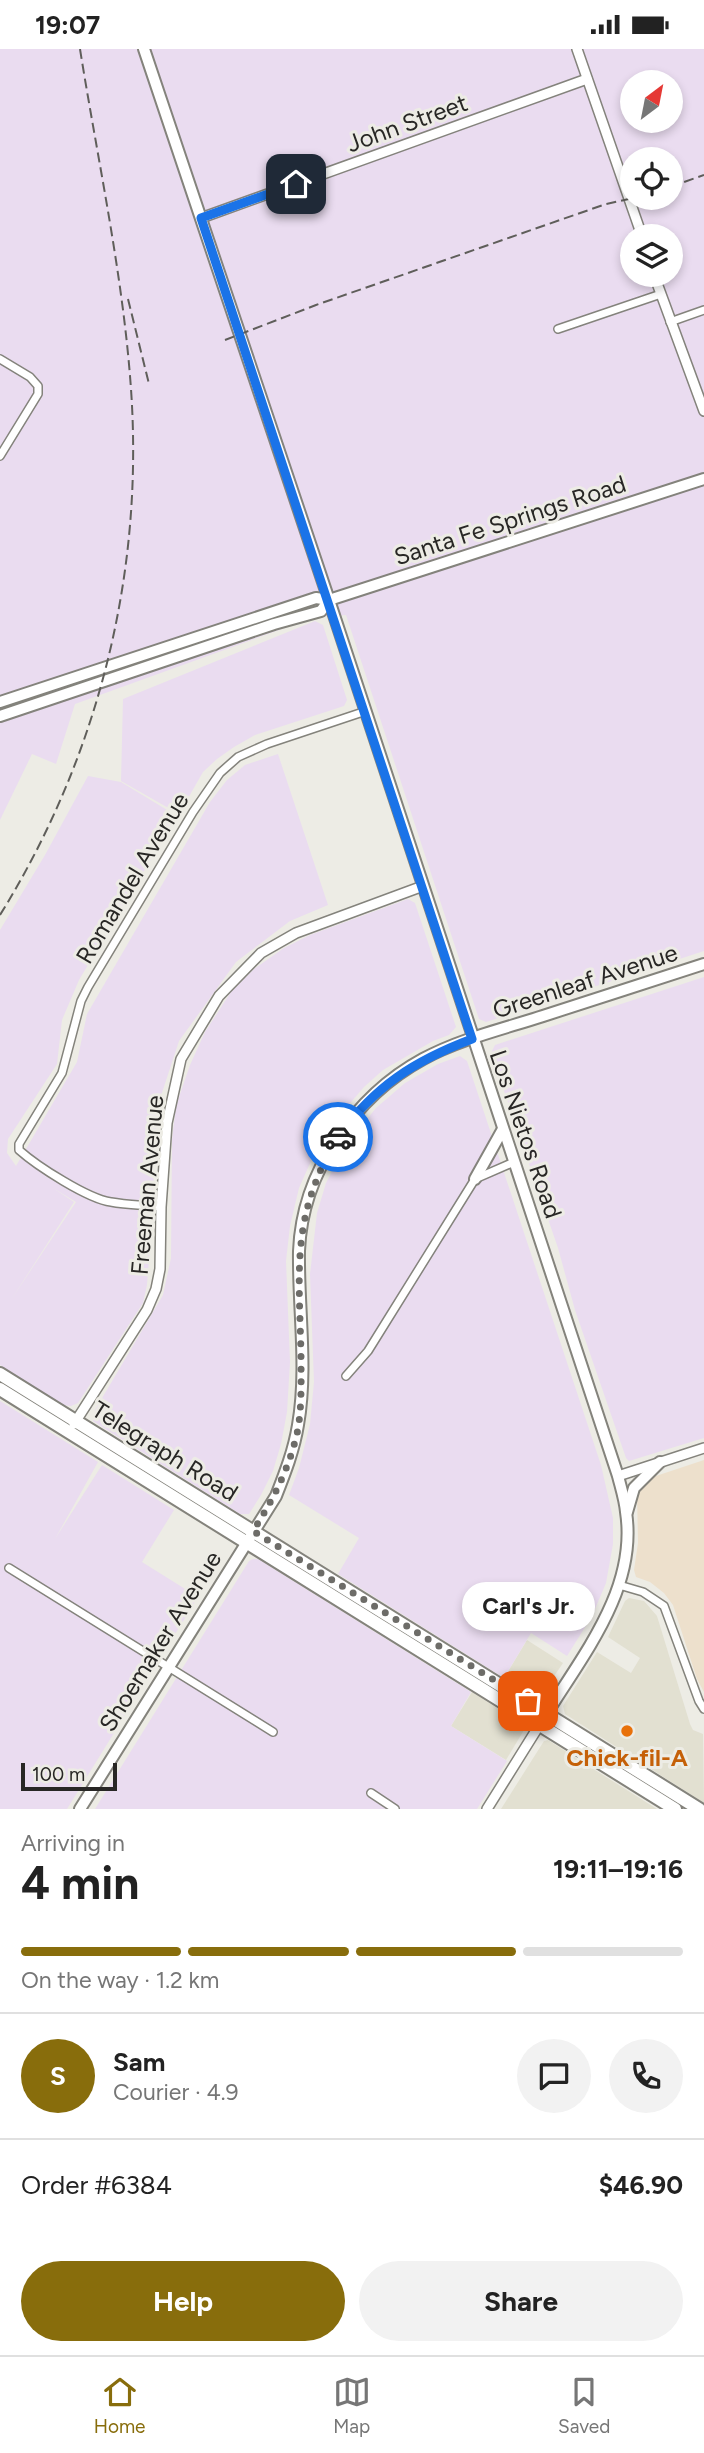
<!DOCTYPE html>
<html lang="en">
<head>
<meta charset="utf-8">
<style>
	:root { --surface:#fff; --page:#f2f2f2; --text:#222; --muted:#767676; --line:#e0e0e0; --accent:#886d0c }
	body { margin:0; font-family:Figtree,sans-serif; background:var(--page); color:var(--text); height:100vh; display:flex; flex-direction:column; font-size:26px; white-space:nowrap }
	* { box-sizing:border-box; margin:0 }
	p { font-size:23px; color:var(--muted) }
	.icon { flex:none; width:38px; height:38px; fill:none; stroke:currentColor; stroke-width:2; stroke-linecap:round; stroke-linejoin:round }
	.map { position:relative; height:1760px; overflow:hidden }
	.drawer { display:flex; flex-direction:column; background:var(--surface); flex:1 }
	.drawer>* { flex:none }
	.needle { width:46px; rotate:32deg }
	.fabs { position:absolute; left:620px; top:21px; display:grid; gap:14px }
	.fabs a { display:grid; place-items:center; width:63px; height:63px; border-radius:50%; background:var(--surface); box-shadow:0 4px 10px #0003; font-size:35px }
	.scale { position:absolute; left:21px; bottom:18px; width:96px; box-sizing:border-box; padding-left:7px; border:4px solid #282725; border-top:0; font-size:19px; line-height:24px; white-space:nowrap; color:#282725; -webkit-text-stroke:5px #edece5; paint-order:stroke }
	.pin { position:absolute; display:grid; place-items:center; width:60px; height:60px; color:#fff; margin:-30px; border-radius:14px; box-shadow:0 4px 10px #0006 }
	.courier { position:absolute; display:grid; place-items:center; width:70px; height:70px; margin:-35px; border:5px solid #1a73e8; border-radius:50%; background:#fff; color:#222; box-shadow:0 2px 9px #0007 }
	.bubble { position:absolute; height:49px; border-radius:24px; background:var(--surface); box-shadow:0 4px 10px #0003; font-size:23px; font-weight:700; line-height:49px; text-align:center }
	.head em { font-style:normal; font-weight:700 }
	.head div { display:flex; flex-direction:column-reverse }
	.head { display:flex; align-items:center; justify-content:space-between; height:119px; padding:0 21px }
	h1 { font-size:46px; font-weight:700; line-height:52px }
	.bar { display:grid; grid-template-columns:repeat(4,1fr); gap:10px 7px; align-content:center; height:84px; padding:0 21px }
	.bar i { height:9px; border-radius:5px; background:var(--line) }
	.bar .current { background:var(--accent) }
	.bar p { grid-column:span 4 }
	.line { display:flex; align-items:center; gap:18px; padding:0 21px; border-top:2px solid var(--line) }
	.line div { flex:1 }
	.round { display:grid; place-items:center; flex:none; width:74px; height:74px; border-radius:37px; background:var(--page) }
	.cta { display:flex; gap:14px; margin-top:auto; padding:14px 21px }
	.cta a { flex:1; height:80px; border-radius:42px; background:var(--accent); color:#fff; font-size:28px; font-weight:700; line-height:80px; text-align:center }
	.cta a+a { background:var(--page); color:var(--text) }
	.status { display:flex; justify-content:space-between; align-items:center; height:49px; padding:0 35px; background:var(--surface); direction:ltr }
	.status svg { height:19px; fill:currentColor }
	.tabs { display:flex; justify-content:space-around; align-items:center; height:98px; border-top:2px solid var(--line); background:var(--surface); font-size:19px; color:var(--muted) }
	.tabs a { display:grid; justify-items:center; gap:4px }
	.tabs .current { color:var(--accent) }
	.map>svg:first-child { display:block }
	.built { fill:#e2e0d1 }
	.industrial { fill:#eadcf0; fill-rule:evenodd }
	.education { fill:#ede0cc }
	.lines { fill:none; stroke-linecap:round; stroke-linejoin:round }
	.minor-casing { stroke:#84837c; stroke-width:10 }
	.tertiary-casing { stroke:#84837c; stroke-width:12 }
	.secondary-casing { stroke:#84837c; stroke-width:14 }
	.primary-casing { stroke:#84837c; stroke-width:16 }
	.minor { stroke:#fff; stroke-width:7 }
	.tertiary { stroke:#fff; stroke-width:9 }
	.secondary { stroke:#fff; stroke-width:10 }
	.primary { stroke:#fff; stroke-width:12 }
	.rail { stroke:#5f5e5a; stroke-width:2; stroke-dasharray:10 5; stroke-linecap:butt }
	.done { stroke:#6d6c68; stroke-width:7; stroke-dasharray:0 12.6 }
	.route { stroke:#1a73e8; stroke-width:9 }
	.food-dot { fill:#e8710a; stroke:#edece5; stroke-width:2.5 }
	.labels { text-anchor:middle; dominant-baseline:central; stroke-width:6; stroke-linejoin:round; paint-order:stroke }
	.street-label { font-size:24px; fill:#282725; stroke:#edece5 }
	.food-label { font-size:24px; font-weight:bold; fill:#c56008; stroke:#edece5 }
</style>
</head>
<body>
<div class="status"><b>19:07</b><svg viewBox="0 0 49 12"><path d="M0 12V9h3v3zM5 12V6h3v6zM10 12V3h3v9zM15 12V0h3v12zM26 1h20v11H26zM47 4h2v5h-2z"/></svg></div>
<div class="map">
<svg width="704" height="1760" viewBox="0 0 704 1760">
	<rect width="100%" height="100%" fill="#edece5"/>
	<g class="built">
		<path d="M629 1549 644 1552 657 1567 690 1675 693 1681 703 1685 704 1754 565 1665 563 1657 597 1603 631 1624 640 1609 608 1588 625 1552Z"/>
		<path d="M527 1591 563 1614 540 1648H535L504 1629Z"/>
		<path d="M472 1643 522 1675 524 1681 506 1711 451 1677Z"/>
		<path d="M548 1691 595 1721 657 1760H501L544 1692Z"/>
	</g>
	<g class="industrial">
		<path d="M0 0H704V902L486 973 479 970 346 566 315 568 75 655 56 715 32 705 0 771ZM632 33H670V72H632ZM632 110H670V149H632ZM632 187H670V226H632Z"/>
		<path d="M315 572 323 576 347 651 344 657 255 686 234 698 217 710 203 723 179 765 121 732 123 650Z"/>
		<path d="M278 705 328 856 290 872 236 913 179 992 157 1059 152 1171 147 1236 143 1254 78 1354 71 1357 62 1356 0 1316V881L45 806 88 727 121 733 177 767 79 931 62 971 57 1015 8 1090 7 1104 16 1117 77 1013 87 965 210 753 227 731 245 716ZM53 1139 76 1153 11 1251 74 1153Z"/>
		<path d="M408 850 415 854 456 978 449 986 433 992 383 1021 364 1038 334 1073 315 1103 299 1139 290 1177 286 1212 290 1313 287 1363 281 1395 273 1422 261 1446 249 1465H240L93 1372 95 1361 163 1246 171 1209 172 1091 176 1057 190 1016 205 983 231 943 254 920 284 899 310 886Z"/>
		<path d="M704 928V1389L629 1412 626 1409 575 1261 558 1199 491 1004 495 996Z"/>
		<path d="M460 1007 467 1012 601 1416 613 1469V1495L606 1534 592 1567 567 1607 531 1584 504 1629 338 1525 359 1489 289 1446 299 1419 310 1375 314 1333 310 1225 317 1164 326 1134 344 1099 376 1059 405 1034 438 1015Z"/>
		<path d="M0 1352 98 1413 55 1490 102 1416 174 1461 142 1513 198 1548 67 1760H0Z"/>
		<path d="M253 1510H258L471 1643 451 1677 507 1712 477 1760H95L249 1512Z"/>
	</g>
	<path class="education" d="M704 1411V1643L697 1630 673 1556 664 1544 650 1533 636 1528 634 1521 638 1494 637 1445 643 1436 650 1429Z"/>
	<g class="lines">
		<g class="minor-casing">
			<g id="minor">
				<path d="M670 273 704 261"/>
				<path d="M558 280 661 245"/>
				<path d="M0 310 30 328 38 337V345L0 407"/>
				<path d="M161 1158C144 1156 127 1156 111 1153 88 1150 37 1117 19 1101V1095L62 1024 81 952 88 938 193 763 220 724 238 708 267 695 366 662"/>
				<path d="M346 1327 368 1302 475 1130 514 1113"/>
				<path d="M9 1519 273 1683"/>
				<path d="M619 1536 643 1543 664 1557 699 1652 704 1660"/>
				<path d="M371 1744 395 1760"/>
			</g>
		</g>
		<g class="tertiary-casing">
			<g id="tertiary">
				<path d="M577 0 642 187"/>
				<path d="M201 169 587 30"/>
				<path d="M654 226 704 362"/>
				<path d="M74 1375 147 1261 156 1240 160 1220 161 1158 167 1074 181 1010 219 947 261 904 296 884 423 837"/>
				<path d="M618 1427 704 1399"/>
				<path d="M487 1760 540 1675"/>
			</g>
		</g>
		<g class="secondary-casing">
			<g id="secondary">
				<path d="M144 0 329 551 618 1427C621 1439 625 1451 626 1463 638 1541 581 1608 544 1669"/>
				<path d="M0 653 316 549 329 551 704 430"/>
				<path d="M0 667 274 575 321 562 329 551"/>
				<path d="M475 1130 503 1080"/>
				<path d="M627 1463 634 1439 660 1413"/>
				<path d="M80 1760 276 1447C285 1424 294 1401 298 1376 308 1319 298 1259 299 1202 302 1123 355 1047 423 1010 460 990 503 980 543 967 597 950 650 932 704 915"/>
			</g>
		</g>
		<g class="primary-casing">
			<g id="primary">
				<path d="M0 1325 699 1760"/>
				<path d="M0 1340 675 1760"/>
			</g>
		</g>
		<use href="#minor" class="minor"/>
		<use href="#tertiary" class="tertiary"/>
		<use href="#secondary" class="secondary"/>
		<use href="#primary" class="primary"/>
		<g class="rail">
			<path d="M670 138 704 126"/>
			<path d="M128 250 149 335"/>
			<path d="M225 291 316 256 606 155 633 149"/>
			<path d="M0 866C98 708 144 526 131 340 123 226 98 113 80 0"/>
		</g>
	</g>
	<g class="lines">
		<path class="done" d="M338 1088C291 1167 299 1218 301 1305 301 1330 302 1355 298 1380 290 1418 274 1449 253 1482L528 1652"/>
		<path class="route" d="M296 135 201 169 472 990C414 1012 375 1037 338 1088"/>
	</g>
	<circle class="food-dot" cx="627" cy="1682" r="7"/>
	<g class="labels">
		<g class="street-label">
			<text transform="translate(407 74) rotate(-20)">John Street</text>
			<text transform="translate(510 471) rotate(-18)">Santa Fe Springs Road</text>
			<text transform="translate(132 829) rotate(-59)">Romandel Avenue</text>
			<text transform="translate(585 932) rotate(-18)">Greenleaf Avenue</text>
			<text transform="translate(526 1085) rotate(71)">Los Nietos Road</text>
			<text transform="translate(147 1136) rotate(-85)">Freeman Avenue</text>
			<text transform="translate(165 1402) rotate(32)">Telegraph Road</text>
			<text transform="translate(160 1592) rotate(-58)">Shoemaker Avenue</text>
		</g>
		<g class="food-label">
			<text x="627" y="1708">Chick-fil-A</text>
		</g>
	</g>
</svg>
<div class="fabs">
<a><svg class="needle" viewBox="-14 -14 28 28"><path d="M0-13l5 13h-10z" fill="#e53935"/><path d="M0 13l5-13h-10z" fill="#767676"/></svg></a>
<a><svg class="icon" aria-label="locate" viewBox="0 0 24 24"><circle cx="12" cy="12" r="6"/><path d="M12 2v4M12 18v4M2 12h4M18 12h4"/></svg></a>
<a><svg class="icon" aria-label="layers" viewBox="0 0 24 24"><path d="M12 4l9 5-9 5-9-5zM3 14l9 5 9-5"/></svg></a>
</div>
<div class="scale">100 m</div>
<div class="pin" style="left:528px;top:1652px;background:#ea580c"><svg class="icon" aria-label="bag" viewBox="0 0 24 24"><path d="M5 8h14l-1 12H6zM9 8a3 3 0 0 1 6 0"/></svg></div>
<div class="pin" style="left:296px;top:135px;background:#1f2937"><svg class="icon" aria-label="home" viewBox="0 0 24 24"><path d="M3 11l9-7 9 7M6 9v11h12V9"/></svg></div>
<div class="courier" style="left:338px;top:1088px"><svg class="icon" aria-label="car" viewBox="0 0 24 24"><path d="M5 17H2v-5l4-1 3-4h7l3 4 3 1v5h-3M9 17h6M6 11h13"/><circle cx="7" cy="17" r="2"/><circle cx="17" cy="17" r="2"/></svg></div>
<div class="bubble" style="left:462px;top:1533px;width:133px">Carl's Jr.</div>
</div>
<section class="drawer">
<div class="head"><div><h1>4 min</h1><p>Arriving in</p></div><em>19:11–19:16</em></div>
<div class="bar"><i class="current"></i><i class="current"></i><i class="current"></i><i></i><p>On the way · 1.2 km</p></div>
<div class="line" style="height:126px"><b class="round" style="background:var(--accent);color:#fff">S</b><div><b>Sam</b><p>Courier · 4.9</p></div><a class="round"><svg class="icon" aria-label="chat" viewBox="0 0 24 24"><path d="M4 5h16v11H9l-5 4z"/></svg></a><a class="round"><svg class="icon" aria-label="phone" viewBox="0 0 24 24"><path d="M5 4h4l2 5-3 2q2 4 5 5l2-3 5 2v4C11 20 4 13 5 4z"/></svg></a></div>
<div class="line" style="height:91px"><div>Order #6384</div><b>$46.90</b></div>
<div class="cta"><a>Help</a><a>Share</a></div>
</section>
<nav class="tabs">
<a class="current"><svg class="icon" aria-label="home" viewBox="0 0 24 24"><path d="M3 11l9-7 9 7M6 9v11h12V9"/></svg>Home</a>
<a><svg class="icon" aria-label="map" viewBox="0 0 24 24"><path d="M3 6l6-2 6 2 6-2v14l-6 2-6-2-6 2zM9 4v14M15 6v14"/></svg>Map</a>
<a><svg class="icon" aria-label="saved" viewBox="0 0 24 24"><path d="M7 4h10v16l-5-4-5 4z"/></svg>Saved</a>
</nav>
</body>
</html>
